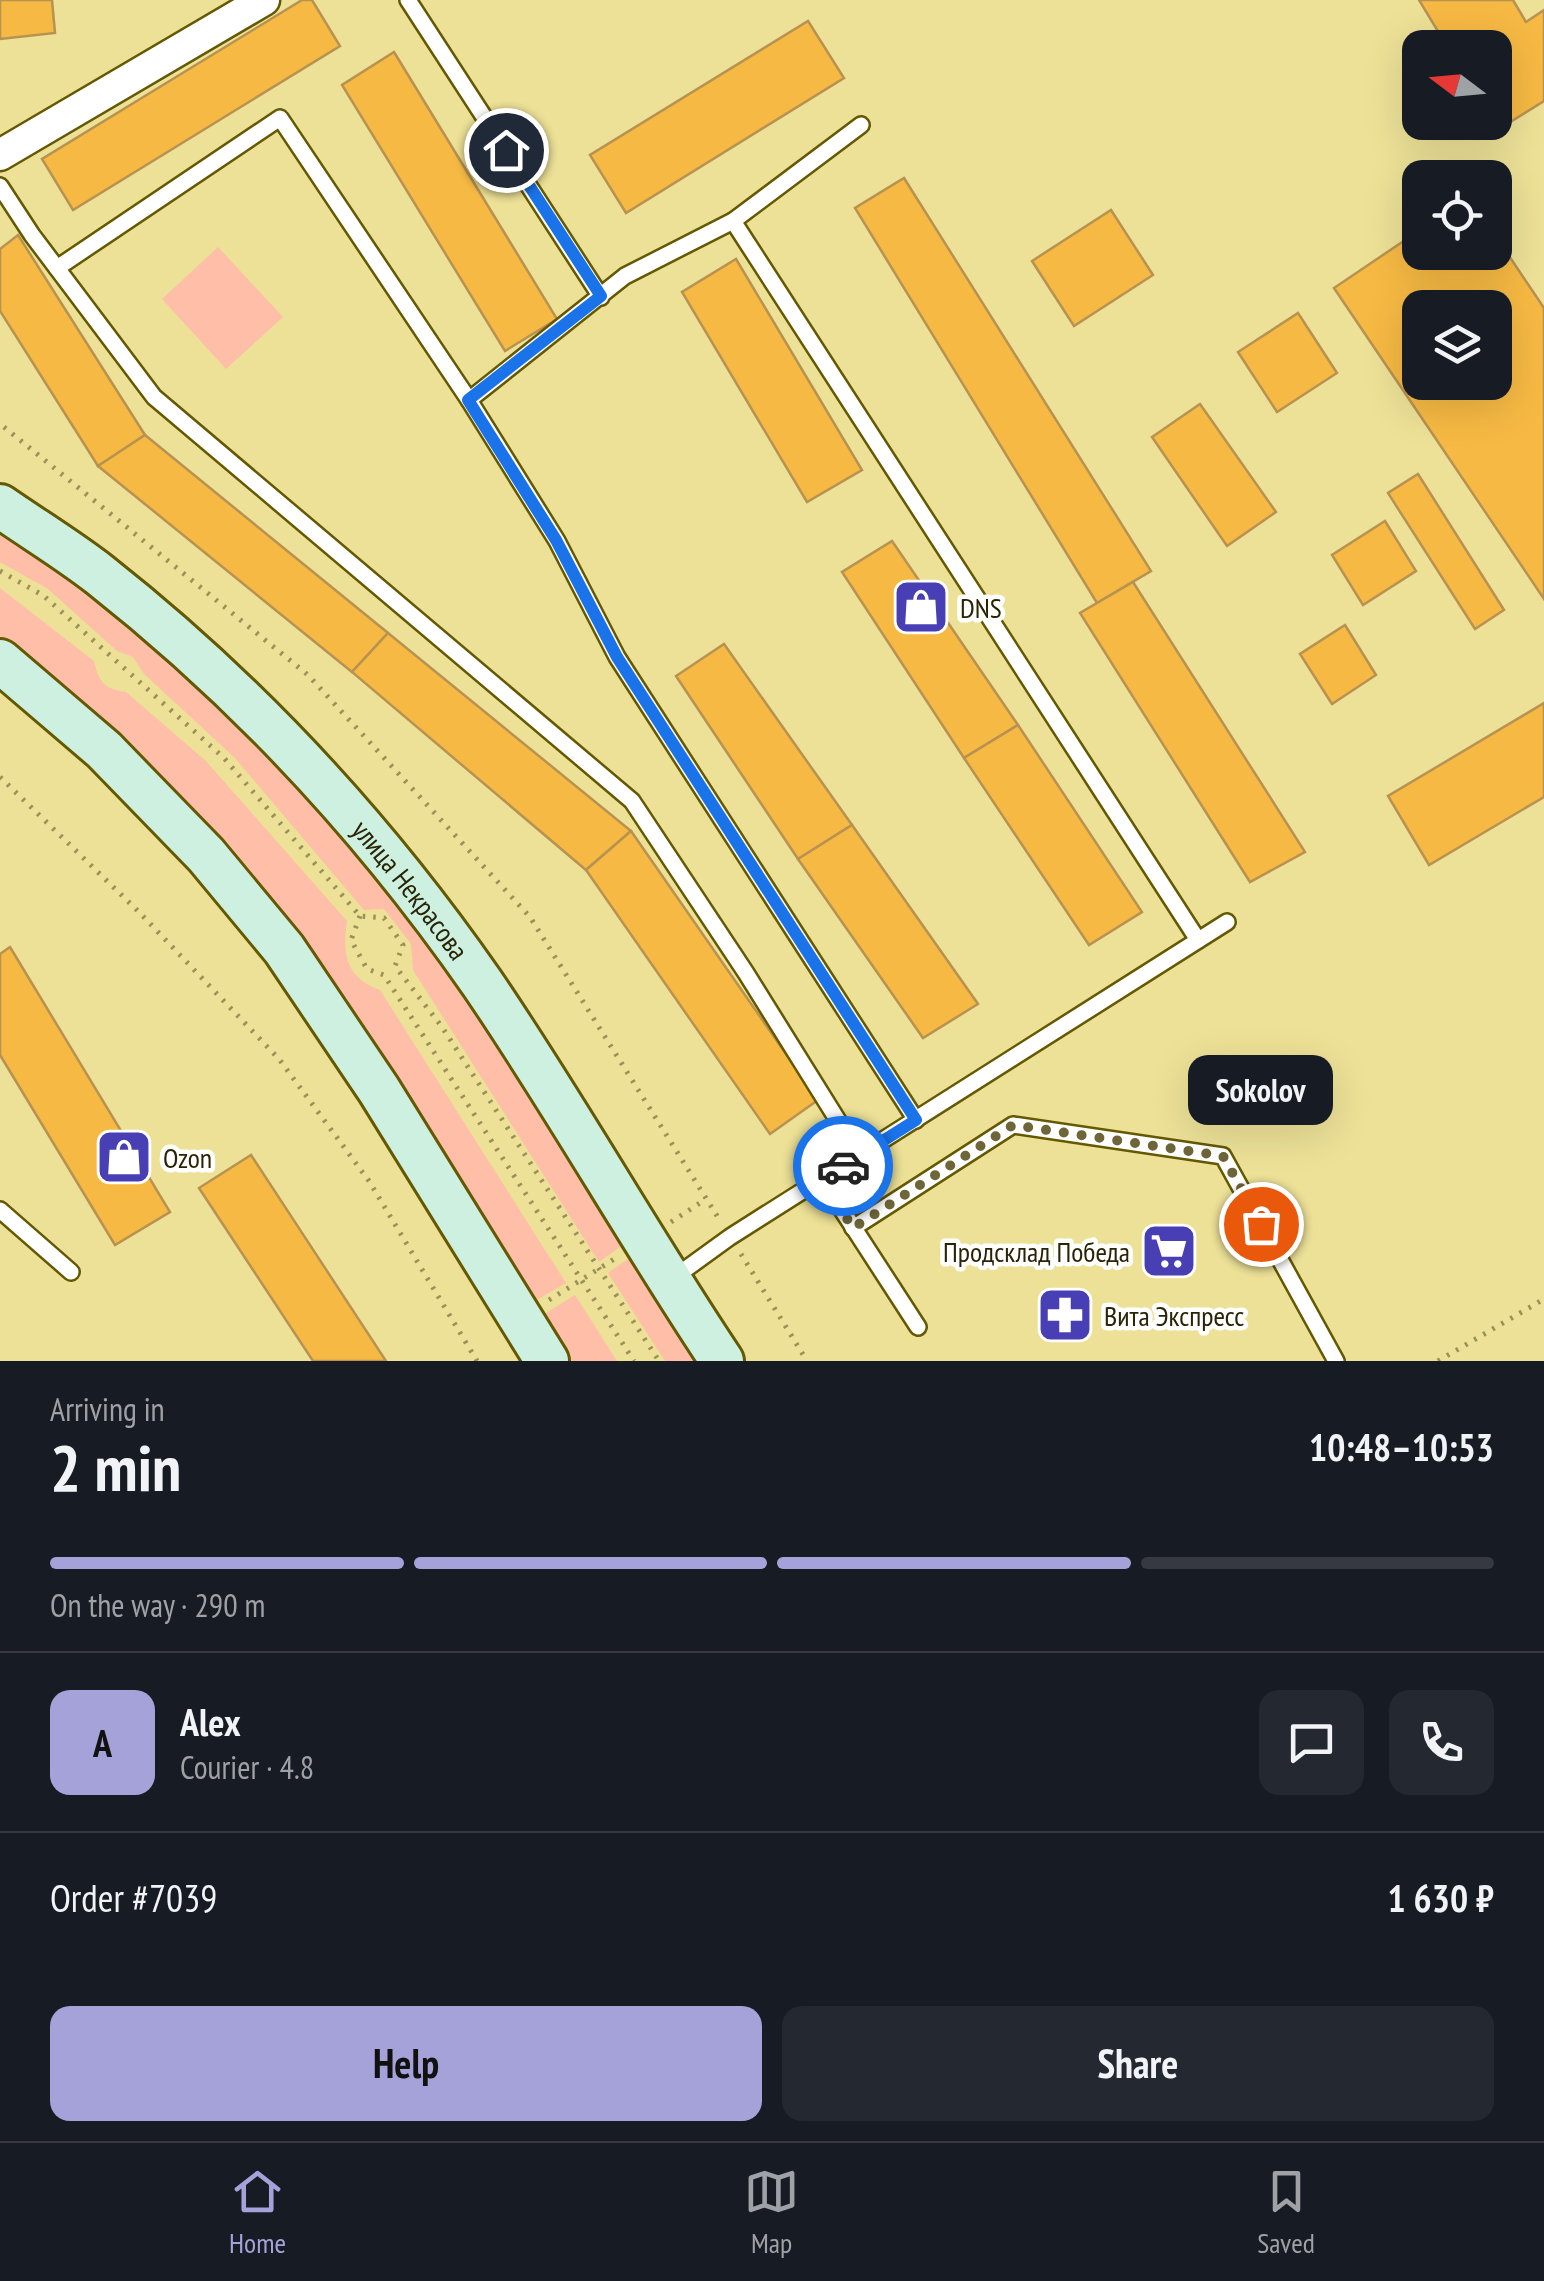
<!DOCTYPE html>
<html lang="en">
<head>
<meta charset="utf-8">
<style>
	:root { --surface:#171b24; --page:#242831; --text:#f1f3f6; --muted:#9ea1a6; --line:#363941; --accent:#a5a2d9 }
	body { margin:0; font-family:"PT Sans Narrow",sans-serif; background:var(--page); color:var(--text); height:100vh; display:flex; flex-direction:column; font-size:38px; white-space:nowrap }
	* { box-sizing:border-box; margin:0 }
	p { font-size:32px; color:var(--muted) }
	.icon { flex:none; width:55px; height:55px; fill:none; stroke:currentColor; stroke-width:2; stroke-linecap:round; stroke-linejoin:round }
	.map { position:relative; height:1361px; overflow:hidden }
	.drawer { display:flex; flex-direction:column; background:var(--surface); flex:1 }
	.drawer>* { flex:none }
	.needle { width:65px; rotate:286deg }
	.buttons { position:absolute; left:1402px; top:30px; display:grid; gap:20px }
	.buttons a { display:grid; place-items:center; width:110px; height:110px; border-radius:20px; background:var(--surface); box-shadow:0 10px 40px #0002; font-size:50px }
	.pin { position:absolute; display:grid; place-items:center; width:85px; height:85px; color:#fff; margin:-42px; border:5px solid #fff; border-radius:50%; box-shadow:0 2px 10px #0007 }
	.courier { position:absolute; display:grid; place-items:center; width:100px; height:100px; margin:-50px; border:8px solid #1a73e8; border-radius:50%; background:#fff; color:#222; box-shadow:0 2px 12px #0007 }
	.bubble { position:absolute; height:70px; border-radius:20px; background:var(--surface); box-shadow:0 10px 40px #0002; font-size:32px; font-weight:700; line-height:70px; text-align:center }
	.overview em { font-style:normal; font-weight:700 }
	.overview div { display:flex; flex-direction:column-reverse }
	.overview { display:flex; align-items:center; justify-content:space-between; height:170px; padding:0 50px }
	h1 { font-size:65px; font-weight:700; line-height:75px }
	.bar { display:grid; grid-template-columns:repeat(4,1fr); gap:15px 10px; align-content:center; height:120px; padding:0 50px }
	.bar i { height:12px; border-radius:8px; background:var(--line) }
	.bar .current { background:var(--accent) }
	.bar p { grid-column:span 4 }
	.line { display:flex; align-items:center; gap:25px; padding:0 50px; border-top:2px solid var(--line) }
	.line div { flex:1 }
	.round { display:grid; place-items:center; flex:none; width:105px; height:105px; border-radius:20px; background:var(--page) }
	.primary-button { display:flex; gap:20px; margin-top:auto; padding:20px 50px }
	.primary-button a { flex:1; height:115px; border-radius:20px; background:var(--accent); color:#111; font-size:40px; font-weight:700; line-height:115px; text-align:center }
	.primary-button a+a { background:var(--page); color:var(--text) }
	.dock { display:flex; justify-content:space-around; align-items:center; height:140px; border-top:2px solid var(--line); background:var(--surface); font-size:28px; color:var(--muted) }
	.dock a { display:grid; justify-items:center; gap:5px }
	.dock .current { color:var(--accent) }
	.map>svg:first-child { display:block }
	.green { fill:#febea7 }
	.building { fill:#f6b943; stroke:#b79251; stroke-width:2.5; fill-rule:evenodd }
	.lines { fill:none; stroke-linecap:round; stroke-linejoin:round }
	.lane-casing { stroke:#645800; stroke-width:20 }
	.street-casing { stroke:#645800; stroke-width:35 }
	.secondary-casing { stroke:#645800; stroke-width:48 }
	.path { stroke:#9a9159; stroke-width:5; stroke-dasharray:2.5 8; stroke-linecap:butt }
	.lane { stroke:#fff; stroke-width:15 }
	.street { stroke:#fff; stroke-width:30 }
	.secondary { stroke:#cef0e0; stroke-width:42 }
	.done { stroke:#6e6638; stroke-width:10; stroke-dasharray:0 18 }
	.route { stroke:#1a73e8; stroke-width:12 }
	.labels { text-anchor:middle; dominant-baseline:central; stroke-width:9; stroke-linejoin:round; paint-order:stroke }
	.poi-label { font-size:28px; fill:#292405; stroke:#fff; text-anchor:start }
	.street-label { font-size:28px; fill:#292405; stroke:#fff }
</style>
</head>
<body>
<div class="map">
<svg width="1544" height="1361" viewBox="0 0 1544 1361">
	<rect width="100%" height="100%" fill="#ede197"/>
	<g class="green">
		<path d="M218 247 283 317 226 369 162 299Z"/>
		<path d="M0 529 105 602 202 688 308 794 420 922 630 1240 599 1262 413 970 411 944 384 909 364 910 234 757 144 674 133 657 117 651 48 589 0 562Z"/>
		<path d="M0 588 94 661C99 682 104 689 126 692L205 760 347 921C342 954 346 978 380 990L566 1283 528 1305 139 762 50 672 0 636Z"/>
		<path d="M639 1251 709 1361H665L608 1273Z"/>
		<path d="M575 1295 617 1361H566L538 1318Z"/>
	</g>
	<g class="building">
		<path d="M0 0H52L55 33 0 39Z"/>
		<path d="M302 0H312L340 46 73 210 42 159Z"/>
		<path d="M1419 0H1513L1526 22 1544 10V101L1499 129 1495 122V48H1448Z"/>
		<path d="M808 21 844 78 626 213 590 155Z"/>
		<path d="M394 52 557 319 505 351 342 85Z"/>
		<path d="M904 178 1151 571 1097 603 855 208Z"/>
		<path d="M1111 210 1153 275 1074 326 1032 261Z"/>
		<path d="M1420 230V252H1495V235L1544 308V599L1334 288ZM1420 308H1495V382H1420Z"/>
		<path d="M18 235 145 435 98 466 0 311V249Z"/>
		<path d="M736 259 862 470 807 502 682 292Z"/>
		<path d="M1298 313 1337 373 1277 412 1238 352Z"/>
		<path d="M1200 404 1276 512 1227 546 1152 437Z"/>
		<path d="M145 435 388 633 352 672 98 466Z"/>
		<path d="M1418 474 1504 610 1475 629 1388 493Z"/>
		<path d="M1385 521 1416 571 1363 605 1332 555Z"/>
		<path d="M892 541 1018 725 964 758 842 572Z"/>
		<path d="M1133 582 1305 852 1250 882 1080 613Z"/>
		<path d="M1345 625 1376 675 1332 704 1300 654Z"/>
		<path d="M388 633 631 831 586 870 352 672Z"/>
		<path d="M724 644 852 825 798 859 676 676Z"/>
		<path d="M1544 703V797L1429 865 1388 796Z"/>
		<path d="M1018 725 1142 912 1089 945 964 758Z"/>
		<path d="M852 825 978 1004 923 1038 798 859Z"/>
		<path d="M631 831 818 1100 770 1134 586 870Z"/>
		<path d="M10 947 170 1212 115 1245 0 1055V954Z"/>
		<path d="M251 1155 386 1361H313L199 1188Z"/>
	</g>
	<g class="lines">
		<g class="lane-casing">
			<g id="lane">
				<path d="M408 0 601 297"/>
				<path d="M0 186 32 235 154 397 632 801 746 973 860 1156"/>
				<path d="M733 221 1198 940"/>
				<path d="M57 268 280 118 469 400 557 541 617 657 916 1120"/>
				<path d="M469 400 625 276 733 221 861 125"/>
				<path d="M822 1179 918 1327"/>
				<path d="M0 1210 71 1272"/>
				<path d="M853 1228 1013 1125 1223 1156 1336 1361"/>
				<path d="M672 1279 730 1237 1227 922"/>
			</g>
		</g>
		<g class="street-casing">
			<path id="street" d="M0 155 264 0"/>
		</g>
		<g class="secondary-casing">
			<g id="secondary">
				<path id="s1" d="M0 506C33 529 68 550 100 575 247 691 375 829 482 983 566 1106 639 1237 722 1361"/>
				<path d="M0 661 104 750 206 855 284 949 379 1090 547 1361"/>
			</g>
		</g>
		<g class="path">
			<path d="M4 427 308 675 530 917 719 1219"/>
			<path d="M0 571 44 596 224 758 360 916 384 918 403 945 395 966 442 1027 659 1361"/>
			<path d="M0 777 139 912 279 1059 369 1181 477 1361"/>
			<path d="M360 916 351 940 367 969 384 975 634 1361"/>
			<path d="M671 1222 706 1199"/>
			<path d="M741 1254 807 1361"/>
			<path d="M549 1300 616 1258"/>
			<path d="M1438 1361 1544 1299"/>
		</g>
		<use href="#lane" class="lane"/>
		<use href="#street" class="street"/>
		<use href="#secondary" class="secondary"/>
	</g>
	<g class="lines">
		<path class="done" d="M843 1166 822 1180 853 1228 1013 1125 1223 1156 1261 1224"/>
		<path class="route" d="M506 150 601 296 468 400 556 540 617 657 916 1120 843 1166"/>
	</g>
	<defs>
		<g id="shop-square" transform="scale(2.875)"><rect x="-9" y="-9" width="18" height="18" rx="4" fill="#483fb5" stroke="#fff"/><path d="M-5-2.5h2.3a2.7 3.5 0 0 1 5.4 0H5L5.5 6h-11ZM-1.5-2.5h3a1.5 2.3 0 0 0-3 0Z" fill="#fff"/></g>
		<g id="supermarket-square" transform="scale(2.875)"><rect x="-9" y="-9" width="18" height="18" rx="4" fill="#483fb5" stroke="#fff"/><path d="M-6-5.5h2.5l.6 2H6L4.5 2H-2.5L-4.4-4H-6ZM-1.5 3.2a1.3 1.3 0 1 0 .1 0ZM3 3.2a1.3 1.3 0 1 0 .1 0Z" fill="#fff"/></g>
		<g id="pharmacy-square" transform="scale(2.875)"><rect x="-9" y="-9" width="18" height="18" rx="4" fill="#483fb5" stroke="#fff"/><path d="M-2-6h4v4h4v4h-4v4h-4v-4h-4v-4h4Z" fill="#fff"/></g>
	</defs>
	<g fill-rule="evenodd">
		<use href="#shop-square" x="921" y="607"/>
		<use href="#shop-square" x="124" y="1157"/>
		<use href="#supermarket-square" x="1169" y="1251"/>
		<use href="#pharmacy-square" x="1065" y="1315"/>
	</g>
	<g class="labels">
		<g class="poi-label">
			<text x="960" y="607">DNS</text>
			<text x="163" y="1157">Ozon</text>
			<text x="1130" y="1251" text-anchor="end">Продсклад Победа</text>
			<text x="1104" y="1315">Вита Экспресс</text>
		</g>
		<g class="street-label">
			<text stroke="none"><textPath href="#s1" startOffset="565">улица Некрасова</textPath></text>
		</g>
	</g>
</svg>
<div class="buttons">
<a><svg class="needle" viewBox="-14 -14 28 28"><path d="M0-13l5 13h-10z" fill="#e53935"/><path d="M0 13l5-13h-10z" fill="#9ea1a6"/></svg></a>
<a><svg class="icon" aria-label="locate" viewBox="0 0 24 24"><circle cx="12" cy="12" r="6"/><path d="M12 2v4M12 18v4M2 12h4M18 12h4"/></svg></a>
<a><svg class="icon" aria-label="layers" viewBox="0 0 24 24"><path d="M12 4l9 5-9 5-9-5zM3 14l9 5 9-5"/></svg></a>
</div>
<div class="pin" style="left:1261px;top:1224px;background:#ea580c"><svg class="icon" aria-label="bag" viewBox="0 0 24 24"><path d="M5 8h14l-1 12H6zM9 8a3 3 0 0 1 6 0"/></svg></div>
<div class="pin" style="left:506px;top:150px;background:#1f2937"><svg class="icon" aria-label="home" viewBox="0 0 24 24"><path d="M3 11l9-7 9 7M6 9v11h12V9"/></svg></div>
<div class="courier" style="left:843px;top:1166px"><svg class="icon" aria-label="car" viewBox="0 0 24 24"><path d="M5 17H2v-5l4-1 3-4h7l3 4 3 1v5h-3M9 17h6M6 11h13"/><circle cx="7" cy="17" r="2"/><circle cx="17" cy="17" r="2"/></svg></div>
<div class="bubble" style="left:1188px;top:1055px;width:145px">Sokolov</div>
</div>
<section class="drawer">
<div class="overview"><div><h1>2 min</h1><p>Arriving in</p></div><em>10:48–10:53</em></div>
<div class="bar"><i class="current"></i><i class="current"></i><i class="current"></i><i></i><p>On the way · 290 m</p></div>
<div class="line" style="height:180px"><b class="round" style="background:var(--accent);color:#111">A</b><div><b>Alex</b><p>Courier · 4.8</p></div><a class="round"><svg class="icon" aria-label="chat" viewBox="0 0 24 24"><path d="M4 5h16v11H9l-5 4z"/></svg></a><a class="round"><svg class="icon" aria-label="phone" viewBox="0 0 24 24"><path d="M5 4h4l2 5-3 2q2 4 5 5l2-3 5 2v4C11 20 4 13 5 4z"/></svg></a></div>
<div class="line" style="height:130px"><div>Order #7039</div><b>1 630 ₽</b></div>
<div class="primary-button"><a>Help</a><a>Share</a></div>
</section>
<nav class="dock">
<a class="current"><svg class="icon" aria-label="home" viewBox="0 0 24 24"><path d="M3 11l9-7 9 7M6 9v11h12V9"/></svg>Home</a>
<a><svg class="icon" aria-label="map" viewBox="0 0 24 24"><path d="M3 6l6-2 6 2 6-2v14l-6 2-6-2-6 2zM9 4v14M15 6v14"/></svg>Map</a>
<a><svg class="icon" aria-label="saved" viewBox="0 0 24 24"><path d="M7 4h10v16l-5-4-5 4z"/></svg>Saved</a>
</nav>
</body>
</html>
